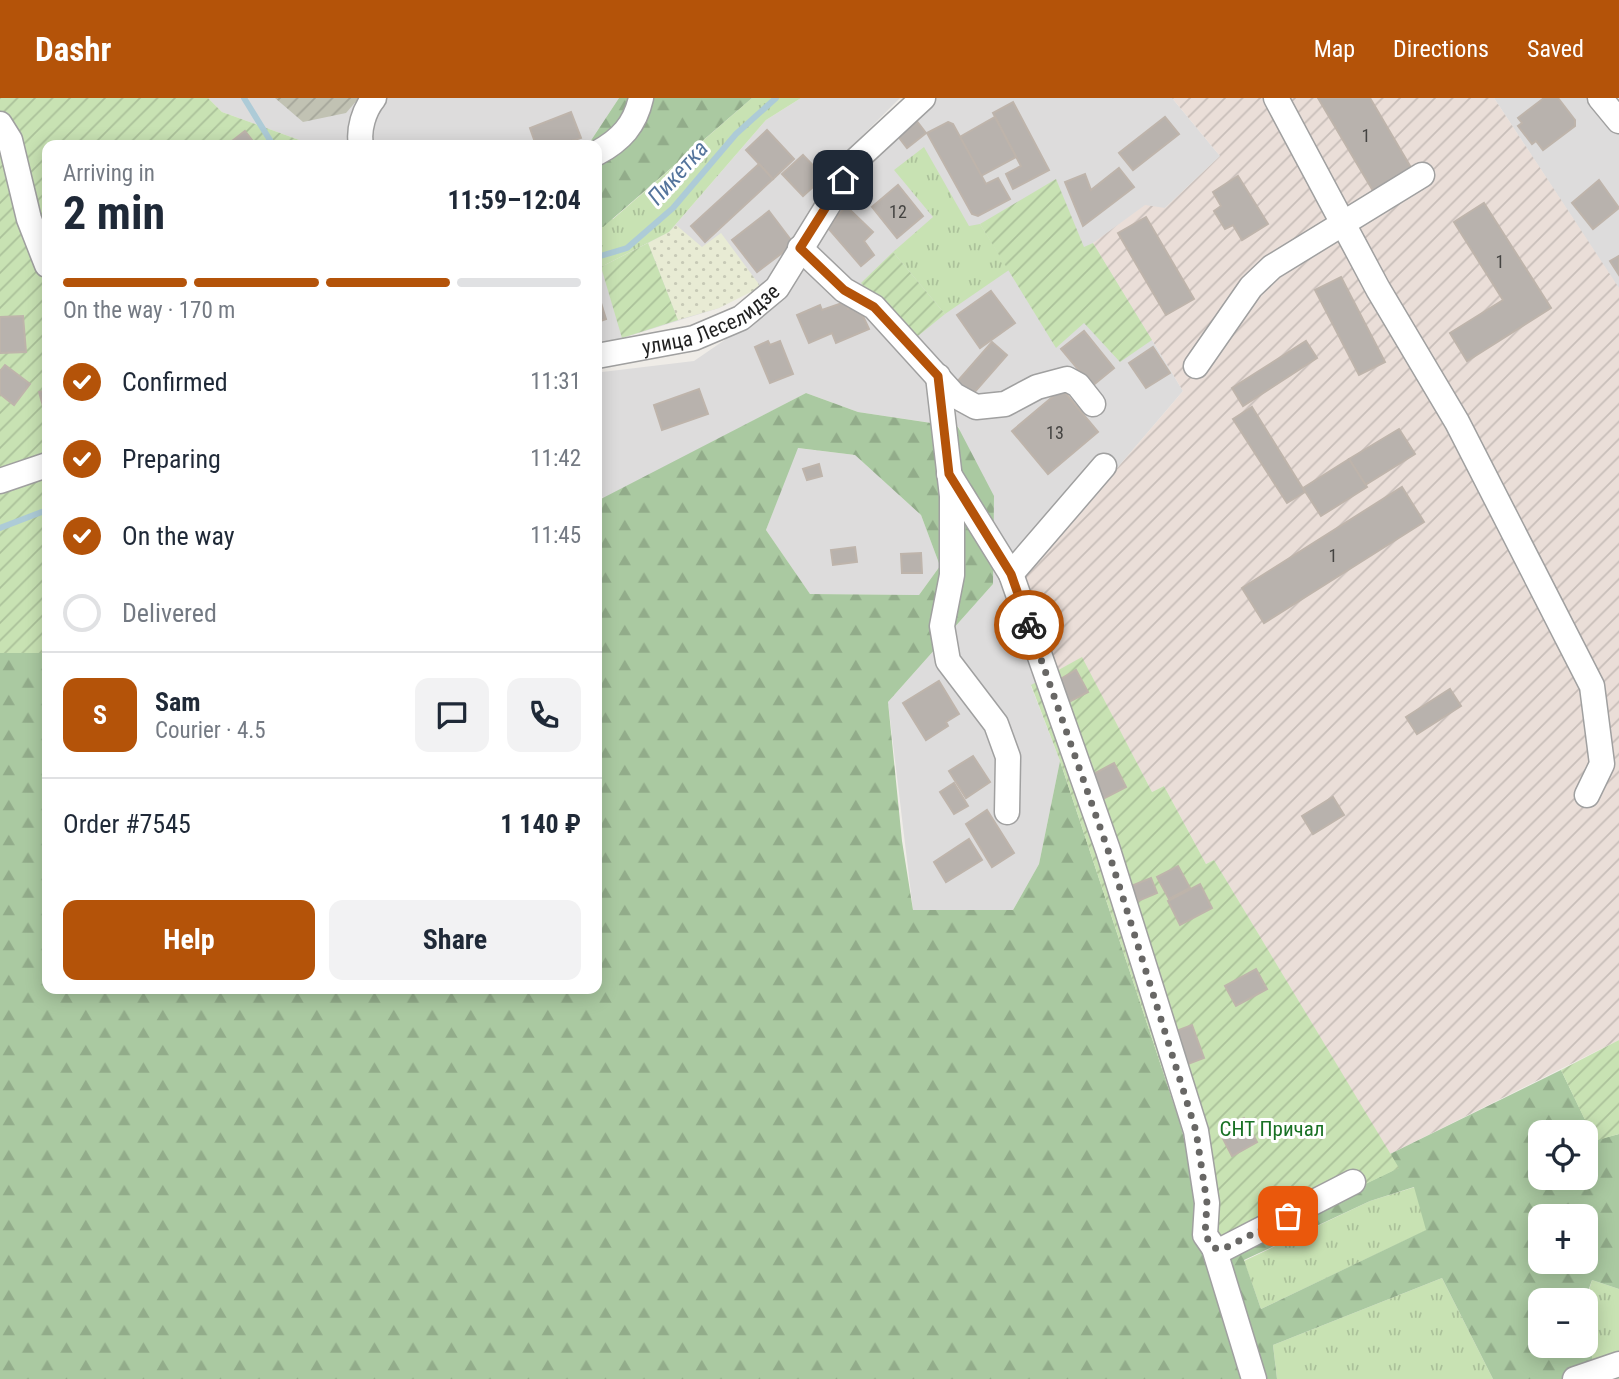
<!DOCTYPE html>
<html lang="en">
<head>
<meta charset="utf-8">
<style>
	:root { --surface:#fff; --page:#f2f2f3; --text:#1f2937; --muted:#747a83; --line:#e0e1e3; --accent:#b45309 }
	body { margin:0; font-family:"Roboto Condensed",sans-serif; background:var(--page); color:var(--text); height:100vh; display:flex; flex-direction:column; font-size:26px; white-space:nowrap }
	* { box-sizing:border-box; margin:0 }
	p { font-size:23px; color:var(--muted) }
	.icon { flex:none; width:38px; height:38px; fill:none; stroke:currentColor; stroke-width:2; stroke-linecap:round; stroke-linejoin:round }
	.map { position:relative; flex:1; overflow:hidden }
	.drawer { position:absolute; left:42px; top:42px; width:560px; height:854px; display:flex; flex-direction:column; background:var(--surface); border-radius:14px; box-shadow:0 4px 18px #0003 }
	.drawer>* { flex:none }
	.controls { position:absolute; left:1528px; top:1022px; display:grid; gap:14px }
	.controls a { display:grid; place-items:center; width:70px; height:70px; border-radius:14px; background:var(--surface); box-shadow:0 4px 18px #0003; font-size:35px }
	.pin { position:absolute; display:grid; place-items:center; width:60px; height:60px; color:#fff; margin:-30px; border-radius:14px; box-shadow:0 4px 10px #0006 }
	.courier { position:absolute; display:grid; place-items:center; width:70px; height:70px; margin:-35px; border:5px solid #b45309; border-radius:50%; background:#fff; color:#222; box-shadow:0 2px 9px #0007 }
	.overview em { font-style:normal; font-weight:700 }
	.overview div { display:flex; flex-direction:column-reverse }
	.overview { display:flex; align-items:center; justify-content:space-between; height:119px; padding:0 21px }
	h1 { font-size:46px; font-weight:700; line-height:52px }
	.bar { display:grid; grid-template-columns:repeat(4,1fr); gap:10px 7px; align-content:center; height:84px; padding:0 21px }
	.bar i { height:9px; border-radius:5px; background:var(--line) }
	.bar .on { background:var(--accent) }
	.bar p { grid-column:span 4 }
	.line { display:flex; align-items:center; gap:18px; padding:0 21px; border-top:2px solid var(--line) }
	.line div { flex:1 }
	.round { display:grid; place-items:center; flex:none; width:74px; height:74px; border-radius:14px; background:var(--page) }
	ol { padding:0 21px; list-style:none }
	li { display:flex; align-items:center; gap:21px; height:77px }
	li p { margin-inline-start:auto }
	li .icon { padding:7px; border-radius:50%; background:var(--accent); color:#fff; stroke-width:4 }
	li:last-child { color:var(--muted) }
	li i { width:38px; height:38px; border:4px solid var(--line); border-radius:50% }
	.action { display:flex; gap:14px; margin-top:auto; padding:14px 21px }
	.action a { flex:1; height:80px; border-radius:14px; background:var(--accent); color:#fff; font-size:28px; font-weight:700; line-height:80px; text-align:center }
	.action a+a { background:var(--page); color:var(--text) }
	header { display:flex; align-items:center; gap:42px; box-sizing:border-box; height:98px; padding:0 35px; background:var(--accent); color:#fff }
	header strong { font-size:33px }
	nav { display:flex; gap:38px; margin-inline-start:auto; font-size:24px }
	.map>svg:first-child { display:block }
	.residential { fill:#dddcdc }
	.military { fill:url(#military-furrows) }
	.construction { fill:url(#construction-furrows) }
	.farmland { fill:url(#farmland-dots) }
	.grass { fill:url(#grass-tufts) }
	.forest { fill:url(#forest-firs); fill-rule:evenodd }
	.garden { fill:url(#garden-furrows) }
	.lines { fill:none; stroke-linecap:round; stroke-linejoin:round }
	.stream { stroke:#adcbd7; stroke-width:6 }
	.building { fill:#b8b2ad; stroke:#beb4ab; stroke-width:2 }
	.minor-casing { stroke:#a0a0a0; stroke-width:27 }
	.minor { stroke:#fff; stroke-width:24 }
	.done { stroke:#686765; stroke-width:7; stroke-dasharray:0 12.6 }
	.route { stroke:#b45309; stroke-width:9 }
	.labels { text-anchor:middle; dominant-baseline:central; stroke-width:6; stroke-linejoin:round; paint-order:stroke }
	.number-label { font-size:18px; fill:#454442 }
	.street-label { font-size:21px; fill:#1f1f1f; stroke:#fff }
	.park-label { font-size:21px; fill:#197125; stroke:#fff }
	.water-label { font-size:23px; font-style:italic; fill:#54749c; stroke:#fff }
</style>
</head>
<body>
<header>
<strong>Dashr</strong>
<nav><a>Map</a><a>Directions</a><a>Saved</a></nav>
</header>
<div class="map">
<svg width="1619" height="1281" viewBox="0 0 1619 1281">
	<defs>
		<pattern id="military-furrows" width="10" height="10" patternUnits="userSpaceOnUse" patternTransform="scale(1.75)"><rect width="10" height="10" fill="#eaded8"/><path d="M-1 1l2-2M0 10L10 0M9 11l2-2" fill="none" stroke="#c8beb9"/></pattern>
		<pattern id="construction-furrows" width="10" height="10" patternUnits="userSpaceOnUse" patternTransform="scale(1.75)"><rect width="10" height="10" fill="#c1c2b3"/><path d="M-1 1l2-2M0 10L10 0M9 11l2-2" fill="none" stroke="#a5a69a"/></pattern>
		<pattern id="farmland-dots" width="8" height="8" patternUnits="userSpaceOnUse" patternTransform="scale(1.75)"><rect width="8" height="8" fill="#e8ebd4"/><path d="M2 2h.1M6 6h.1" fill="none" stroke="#c7c9b6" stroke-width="1.8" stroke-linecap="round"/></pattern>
		<pattern id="grass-tufts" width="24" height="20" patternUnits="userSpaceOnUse" patternTransform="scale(1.75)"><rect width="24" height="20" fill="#c8e2b3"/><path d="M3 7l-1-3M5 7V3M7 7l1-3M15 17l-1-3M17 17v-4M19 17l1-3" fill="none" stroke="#abc19a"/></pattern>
		<pattern id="forest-firs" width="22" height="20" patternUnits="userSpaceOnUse" patternTransform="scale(1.75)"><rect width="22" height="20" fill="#aac9a1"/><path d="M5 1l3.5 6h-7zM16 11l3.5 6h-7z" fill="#92ac8a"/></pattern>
		<pattern id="garden-furrows" width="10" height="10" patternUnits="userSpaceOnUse" patternTransform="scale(1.75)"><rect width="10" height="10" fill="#c8e2b3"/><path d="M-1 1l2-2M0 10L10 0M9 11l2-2" fill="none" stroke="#abc19a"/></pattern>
	</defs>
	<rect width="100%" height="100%" fill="#efece7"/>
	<g class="residential">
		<path d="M208 0H619L588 47H313L222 14Z"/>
		<path d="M801 0H900L854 46 804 134 767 184 719 210 597 248V171L669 134 766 22Z"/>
		<path d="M930 0H1172L1220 58 1165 110 1093 145 1183 293 1020 484 1058 572 1031 588 1060 663 1039 766 1013 812H913L888 604 993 486 959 329 858 314 806 295 603 401 597 381V297L602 274 694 263 777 206 812 147 883 45Z"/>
		<path d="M1494 0H1592L1619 33V191Z"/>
		<path d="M797 350 855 357 921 417 940 468 919 497 810 496 766 432Z"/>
	</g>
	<path class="military" d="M1172 0H1494L1619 190V942L1390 1056 1214 762 1206 766 1164 688 1152 694 1082 560 1058 572 1020 484 1183 293 1093 145 1145 107 1165 110 1220 58Z"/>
	<path class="construction" d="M275 0H359L346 15 303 24Z"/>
	<path class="farmland" d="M676 127 702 149 721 135 761 189 719 210 678 222 648 145 669 134Z"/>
	<g class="grass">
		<path d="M752 0H801L766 22 669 134 597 171V122L613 121Z"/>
		<path d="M924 49 969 128 980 126 1009 172 945 216 893 154 933 119 894 72Z"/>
		<path d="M1415 1089 1427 1132 1261 1211 1244 1163 1370 1103Z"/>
		<path d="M1442 1180 1493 1281H1277L1273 1247Z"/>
		<path d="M1592 1182 1619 1191V1281H1595C1590 1247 1581 1215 1592 1182Z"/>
	</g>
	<g class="forest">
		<path d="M619 0H752L603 129H597V47H588Z"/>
		<path d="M806 295 858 314 958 329 994 398 993 486 888 604 902 743 913 812H1013L1039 766 1060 663 1180 1025 1214 1158 1398 1070 1390 1056 1561 972 1595 1042 1619 1036V1191L1592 1182 1585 1202H1540V1248H1586V1217L1595 1281H1493L1442 1180 1273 1247 1277 1281H0V555H47V891H597V403ZM798 350 855 357 921 417 940 468 919 497 810 496 766 432ZM1540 1034H1586V1080H1540ZM1414 1089 1426 1132 1261 1211 1244 1162 1370 1103ZM1540 1118H1586V1164H1540Z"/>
	</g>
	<g class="garden">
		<path d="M0 0H208L222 14 313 47H47V555H0Z"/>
		<path d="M1056 81 1084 149 1093 145 1152 242 1120 264 1084 225 1056 250 980 126Z"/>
		<path d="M648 145 678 222 622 240 601 169Z"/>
		<path d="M893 154 945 216 913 242 861 185Z"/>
		<path d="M1082 559 1152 694 1164 688 1206 766 1214 762 1399 1070 1214 1159 1180 1025 1060 663 1031 587Z"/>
		<path d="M1619 942V1036L1595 1043 1561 972Z"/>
	</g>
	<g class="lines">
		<g class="stream">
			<path d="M244 0 273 47"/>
			<path d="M597 159 627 150 673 110 736 36 776 0"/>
			<path d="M0 430 47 412"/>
		</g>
	</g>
	<g class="building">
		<path d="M1318 0H1370L1413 73 1375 96Z"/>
		<path d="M1544 0H1558L1575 22V28L1543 52 1536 43 1532 46 1518 28 1522 25 1518 20Z"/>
		<path d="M1013 4 1049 72 1013 91 1006 76 1021 68 993 15Z"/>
		<path d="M571 14 581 40 560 47H536L530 30Z"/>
		<path d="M995 19 1016 59 981 78 960 39Z"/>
		<path d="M1165 19 1179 36 1133 72 1119 55Z"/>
		<path d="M916 22 926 35 907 50 897 37Z"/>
		<path d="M948 24 953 26 986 86 998 80 1010 101 978 118 972 116 927 35Z"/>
		<path d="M767 32 794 61 773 81 746 52Z"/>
		<path d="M245 33 256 47H227Z"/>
		<path d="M803 57 824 79 803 98 782 76Z"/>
		<path d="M759 66 773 81 705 144 691 128Z"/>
		<path d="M1119 70 1134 89 1083 128 1065 84 1085 76 1091 92Z"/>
		<path d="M1238 78 1268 126 1242 142 1233 127 1225 131 1214 113 1221 108 1213 94Z"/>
		<path d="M1599 82 1619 110 1593 131 1572 105Z"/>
		<path d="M898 87 923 118 897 140 872 109Z"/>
		<path d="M1484 105 1551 210 1467 263 1450 235 1503 202 1454 124Z"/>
		<path d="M846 108 873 134 864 143 874 157 861 168 828 130Z"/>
		<path d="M769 113 794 146 757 174 732 142Z"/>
		<path d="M1146 119 1194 201 1166 217 1118 135Z"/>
		<path d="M1619 158V177L1610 163Z"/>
		<path d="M1341 179 1385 264 1359 277 1315 192Z"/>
		<path d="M597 192 606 221 597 224Z"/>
		<path d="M991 193 1015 225 980 250 957 217Z"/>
		<path d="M845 204 848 211 858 207 869 231 836 245 832 235 809 245 797 217 820 207 822 212Z"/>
		<path d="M23 218 26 254 0 255V219Z"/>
		<path d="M1084 233 1114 270 1092 288 1061 251Z"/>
		<path d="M768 243 770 247 780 243 793 276 770 285 755 249Z"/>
		<path d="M1306 243 1317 260 1243 308 1232 290Z"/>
		<path d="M992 244 1007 257 972 297 957 284Z"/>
		<path d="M1153 249 1170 275 1146 290 1129 265Z"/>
		<path d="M5 267 30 286 14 307 0 296V273Z"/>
		<path d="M699 291 708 316 662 332 654 307Z"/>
		<path d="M1062 291 1098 334 1048 376 1012 333Z"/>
		<path d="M47 292V322L39 294Z"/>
		<path d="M1252 309 1305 394 1287 405 1233 321Z"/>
		<path d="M1399 331 1415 356 1365 387 1349 361Z"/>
		<path d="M1349 361 1367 389 1321 418 1303 390Z"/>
		<path d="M819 366 822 378 807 382 803 371Z"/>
		<path d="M1402 389 1424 424 1264 525 1242 490Z"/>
		<path d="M855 449 857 464 833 467 831 452Z"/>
		<path d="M921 455 922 475H902L901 456Z"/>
		<path d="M1076 572 1088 594 1069 604 1057 583Z"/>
		<path d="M939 583 959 616 946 624 948 628 926 642 903 605Z"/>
		<path d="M1450 591 1461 608 1417 636 1406 619Z"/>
		<path d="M973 658 990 684 966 700 949 673Z"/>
		<path d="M1114 665 1126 689 1103 701 1090 678Z"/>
		<path d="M954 685 968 708 954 716 940 694Z"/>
		<path d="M1333 699 1344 717 1313 736 1302 718Z"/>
		<path d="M987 712 1014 755 992 769 966 726Z"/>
		<path d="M969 741 982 762 946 784 934 764Z"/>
		<path d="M1178 768 1190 790 1169 801 1157 779Z"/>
		<path d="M1151 780 1157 795 1138 803 1131 788Z"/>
		<path d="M1200 786 1212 810 1180 827 1168 803Z"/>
		<path d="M1256 871 1267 891 1236 908 1225 888Z"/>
		<path d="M1192 927 1204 960 1180 969 1168 936Z"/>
		<path d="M1244 1020 1257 1044 1232 1058 1219 1033Z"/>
	</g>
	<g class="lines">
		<g class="minor-casing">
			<g id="minor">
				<path d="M1276 0 1378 191 1457 324 1592 588 1602 666 1587 697"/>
				<path d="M1600 0 1619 23"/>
				<path d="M0 26 10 42 29 121 47 167"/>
				<path d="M361 47C358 32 364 12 374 0"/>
				<path d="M597 55C621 42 635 27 641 0"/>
				<path d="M800 150 844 192 874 209 954 297 976 309 1005 306 1037 289 1067 281 1078 287 1093 306"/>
				<path id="s1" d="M597 258 694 240 741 220 777 190 856 62 923 0"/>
				<path d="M1196 268 1251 189 1272 169 1422 77"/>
				<path d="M938 278 952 398V477L942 528 948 563 996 626 1008 659 1007 714"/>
				<path d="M949 376 1011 476 1108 752 1196 1033 1207 1105 1205 1137 1214 1150 1223 1151 1353 1084"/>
				<path d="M0 383 47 367"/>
				<path d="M1011 476 1104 368"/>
				<path d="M1214 1150 1254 1281"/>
				<path d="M1575 1281 1619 1266"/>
			</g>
		</g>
		<use href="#minor" class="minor"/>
	</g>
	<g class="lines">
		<path class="done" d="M1029 527 1108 752 1196 1033 1207 1105 1205 1137 1214 1150 1223 1151 1288 1118"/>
		<path class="route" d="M843 82 800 150 844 192 874 209 938 278 949 376 1011 476 1029 527"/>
	</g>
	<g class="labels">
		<g class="number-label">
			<text x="1366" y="37">1</text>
			<text x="898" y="113">12</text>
			<text x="1500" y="163">1</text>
			<text x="1055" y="334">13</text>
			<text x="1333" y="457">1</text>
		</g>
		<g class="street-label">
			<text stroke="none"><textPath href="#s1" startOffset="121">улица Леселидзе</textPath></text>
		</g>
		<g class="park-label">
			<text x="1272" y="1031">СНТ Причал</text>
		</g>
		<g class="water-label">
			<text transform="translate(678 75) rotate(-48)">Пикетка</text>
		</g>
	</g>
</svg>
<div class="controls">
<a><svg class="icon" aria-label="locate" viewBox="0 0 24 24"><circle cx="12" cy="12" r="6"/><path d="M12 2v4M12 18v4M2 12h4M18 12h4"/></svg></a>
<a>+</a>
<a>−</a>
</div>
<div class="pin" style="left:1288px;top:1118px;background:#ea580c"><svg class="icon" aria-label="bag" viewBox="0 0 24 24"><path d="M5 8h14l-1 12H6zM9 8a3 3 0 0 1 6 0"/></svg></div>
<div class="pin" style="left:843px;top:82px;background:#1f2937"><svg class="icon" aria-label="home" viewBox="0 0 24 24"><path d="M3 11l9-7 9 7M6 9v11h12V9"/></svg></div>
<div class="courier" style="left:1029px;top:527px"><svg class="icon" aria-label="bike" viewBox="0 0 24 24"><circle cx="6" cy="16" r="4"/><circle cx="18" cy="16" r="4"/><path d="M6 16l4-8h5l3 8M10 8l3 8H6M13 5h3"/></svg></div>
<section class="drawer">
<div class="overview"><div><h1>2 min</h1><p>Arriving in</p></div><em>11:59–12:04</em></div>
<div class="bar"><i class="on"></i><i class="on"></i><i class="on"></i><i></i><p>On the way · 170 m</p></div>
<ol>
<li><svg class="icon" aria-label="check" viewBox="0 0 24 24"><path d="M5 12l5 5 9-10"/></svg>Confirmed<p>11:31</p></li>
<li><svg class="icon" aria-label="check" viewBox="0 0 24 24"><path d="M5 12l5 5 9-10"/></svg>Preparing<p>11:42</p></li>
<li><svg class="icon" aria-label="check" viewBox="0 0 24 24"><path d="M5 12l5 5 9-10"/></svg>On the way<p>11:45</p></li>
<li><i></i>Delivered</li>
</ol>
<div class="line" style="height:126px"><b class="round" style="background:var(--accent);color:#fff">S</b><div><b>Sam</b><p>Courier · 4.5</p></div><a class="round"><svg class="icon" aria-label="chat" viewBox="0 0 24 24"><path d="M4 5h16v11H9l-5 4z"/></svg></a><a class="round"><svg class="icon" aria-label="phone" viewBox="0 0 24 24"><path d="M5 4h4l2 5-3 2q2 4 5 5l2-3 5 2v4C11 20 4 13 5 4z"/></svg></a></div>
<div class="line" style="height:91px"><div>Order #7545</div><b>1 140 ₽</b></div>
<div class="action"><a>Help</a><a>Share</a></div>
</section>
</div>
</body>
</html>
